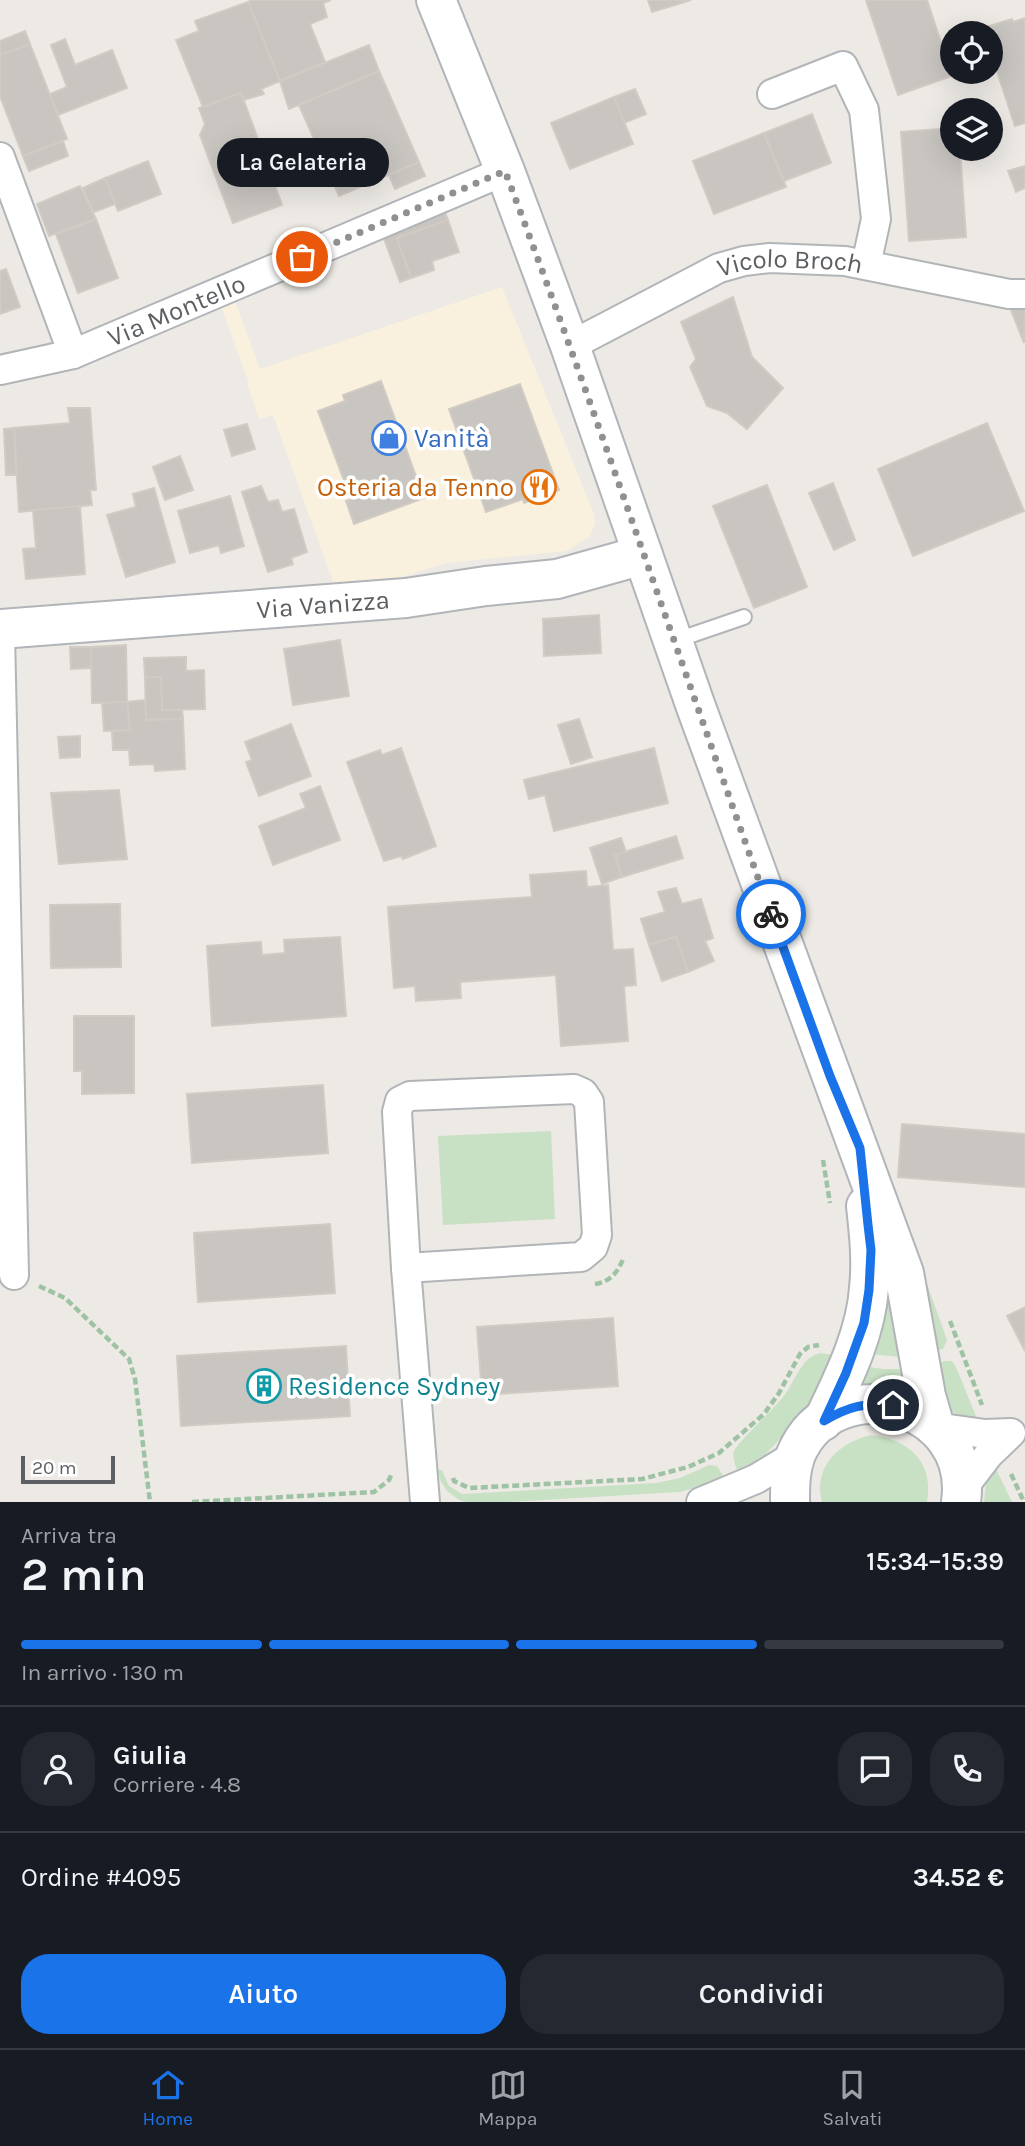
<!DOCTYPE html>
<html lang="it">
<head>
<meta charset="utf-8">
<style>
	:root { --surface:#171b24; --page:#242831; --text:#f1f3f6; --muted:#9ea1a6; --line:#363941; --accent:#1a73e8 }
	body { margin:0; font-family:Karla,sans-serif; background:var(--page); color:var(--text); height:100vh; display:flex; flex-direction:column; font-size:26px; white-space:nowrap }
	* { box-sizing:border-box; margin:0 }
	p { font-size:23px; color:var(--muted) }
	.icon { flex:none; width:38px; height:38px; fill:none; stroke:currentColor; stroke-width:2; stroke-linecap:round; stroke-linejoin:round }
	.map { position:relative; height:1502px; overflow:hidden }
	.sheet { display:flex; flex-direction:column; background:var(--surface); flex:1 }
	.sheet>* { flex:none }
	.buttons { position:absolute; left:940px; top:21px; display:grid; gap:14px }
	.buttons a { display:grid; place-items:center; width:63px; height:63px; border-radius:50%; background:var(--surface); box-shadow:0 7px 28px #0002; font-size:35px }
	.scale { position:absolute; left:21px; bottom:18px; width:94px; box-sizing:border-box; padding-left:7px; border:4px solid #5d6063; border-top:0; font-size:19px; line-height:24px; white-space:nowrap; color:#5d6063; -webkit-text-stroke:5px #fff; paint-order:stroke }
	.pin { position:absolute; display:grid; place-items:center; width:60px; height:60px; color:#fff; margin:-30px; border:4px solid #fff; border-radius:50%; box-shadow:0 2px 7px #0007 }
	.courier { position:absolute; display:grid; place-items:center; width:70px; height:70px; margin:-35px; border:5px solid #1a73e8; border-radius:50%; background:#fff; color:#222; box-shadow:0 2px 9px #0007 }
	.bubble { position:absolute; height:49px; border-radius:24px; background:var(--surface); box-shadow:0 7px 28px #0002; font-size:23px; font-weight:600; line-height:49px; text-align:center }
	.head em { font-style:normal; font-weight:600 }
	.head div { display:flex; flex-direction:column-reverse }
	.head { display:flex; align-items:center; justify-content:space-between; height:119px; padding:0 21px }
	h1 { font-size:46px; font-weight:600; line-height:52px }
	.bar { display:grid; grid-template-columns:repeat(4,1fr); gap:10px 7px; align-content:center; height:84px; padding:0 21px }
	.bar i { height:9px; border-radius:5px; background:var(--line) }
	.bar .current { background:var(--accent) }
	.bar p { grid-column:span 4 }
	.line { display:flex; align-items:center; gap:18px; padding:0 21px; border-top:2px solid var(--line) }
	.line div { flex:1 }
	.round { display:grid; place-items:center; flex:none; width:74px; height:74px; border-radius:28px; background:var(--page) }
	.button { display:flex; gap:14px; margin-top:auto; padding:14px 21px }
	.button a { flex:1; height:80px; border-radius:28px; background:var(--accent); color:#fff; font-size:28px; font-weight:600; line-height:80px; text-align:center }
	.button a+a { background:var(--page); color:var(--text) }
	.tab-bar { display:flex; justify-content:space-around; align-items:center; height:98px; border-top:2px solid var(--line); background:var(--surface); font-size:19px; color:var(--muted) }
	.tab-bar a { display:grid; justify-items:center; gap:4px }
	.tab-bar .current { color:var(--accent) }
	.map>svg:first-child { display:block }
	.commercial { fill:#f9f0de }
	.green { fill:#c8e1c4 }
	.building { fill:#c9c5c1; stroke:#d1cbc4; stroke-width:2 }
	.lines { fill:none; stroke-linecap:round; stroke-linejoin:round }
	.lane-casing { stroke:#b2b5b8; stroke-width:18 }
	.street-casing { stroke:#b2b5b8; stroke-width:32 }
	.secondary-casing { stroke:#b1b4b8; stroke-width:42 }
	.path { stroke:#9ec2a4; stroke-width:4.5; stroke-dasharray:7 3.5; stroke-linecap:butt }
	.lane { stroke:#fff; stroke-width:14 }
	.street { stroke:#fff; stroke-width:28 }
	.secondary { stroke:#fff; stroke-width:38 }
	.done { stroke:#8f9090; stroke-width:7; stroke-dasharray:0 12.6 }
	.route { stroke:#1a73e8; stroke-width:9 }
	.labels { text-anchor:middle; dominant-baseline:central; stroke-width:7; stroke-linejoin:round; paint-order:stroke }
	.street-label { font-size:26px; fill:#5d6063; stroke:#fff }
	.shop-label { font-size:26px; fill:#366cbe; stroke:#fff; text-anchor:start }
	.food-label { font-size:26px; fill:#c56008; stroke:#fff; text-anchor:end }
	.culture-label { font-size:26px; fill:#0d838f; stroke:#fff; text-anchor:start }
</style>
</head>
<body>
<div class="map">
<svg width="1025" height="1502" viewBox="0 0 1025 1502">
	<rect width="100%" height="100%" fill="#edeae5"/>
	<path class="commercial" d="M502 287 594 514 595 523 590 536 566 551 446 563 401 577 334 585 273 415 259 419 247 384 249 383 219 301 233 296 260 369Z"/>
	<g class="green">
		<path d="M551 1131 555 1219 443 1225 438 1136Z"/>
		<path d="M911 1239 947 1340 943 1349 931 1351Z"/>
		<path d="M885 1266 901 1357 868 1354Z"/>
		<path d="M821 1353 838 1356 812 1405 760 1460 738 1473C736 1466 732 1459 734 1451 738 1442 774 1409 783 1397 796 1381 800 1357 821 1353Z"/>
		<path d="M946 1361H952L956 1367 978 1421C940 1416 942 1395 934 1364Z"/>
		<path d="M863 1366 883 1369H903L907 1391 890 1386 855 1387Z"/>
		<path d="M871 1435C908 1439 934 1461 927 1502H822C812 1467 840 1442 871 1435Z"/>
		<path d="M709 1465 717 1466 726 1480 679 1492 506 1502H467L459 1500 447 1491 440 1480 438 1470H442L449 1486 462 1494 656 1483 680 1478Z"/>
		<path d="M996 1469 1012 1502H984L986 1483Z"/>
	</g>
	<g class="building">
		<path d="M252 0H331L323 3 327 17 310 24 325 62 280 81 248 2Z"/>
		<path d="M648 0H691L652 12Z"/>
		<path d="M866 0H927L952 76 898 95Z"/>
		<path d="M248 2 280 81 261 89 264 94 243 100 241 93 203 107 176 40 199 31 195 21Z"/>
		<path d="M1025 18V123L1015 126 990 50V33H985L983 28 1012 19 1013 22Z"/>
		<path d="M25 31 30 44 0 55V41Z"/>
		<path d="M65 39 75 65 112 50 127 88 58 115 50 94 67 87 51 45Z"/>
		<path d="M30 44 67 139 23 156 0 96V55Z"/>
		<path d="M369 45 379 71 289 109 280 81Z"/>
		<path d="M379 71 419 162 339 196 299 105Z"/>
		<path d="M635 89 646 114 624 123 614 97Z"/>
		<path d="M241 93 282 205 233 223 200 135 205 124 199 108Z"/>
		<path d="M614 97 633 144 570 169 551 123Z"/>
		<path d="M812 114 831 163 784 181 764 133Z"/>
		<path d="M952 128V149H960L966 237 909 241 901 132Z"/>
		<path d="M764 133 786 187 714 214 693 161Z"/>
		<path d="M63 141 68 156 29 171 23 156Z"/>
		<path d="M148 161 161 194 118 211 105 178Z"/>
		<path d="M419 162 425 176 395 189 389 175Z"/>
		<path d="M1025 166V188L1016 192 1008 171Z"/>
		<path d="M105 178 115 204 94 212 83 188Z"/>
		<path d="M80 186 96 219 49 236 37 204Z"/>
		<path d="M445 213 448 220 397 238 411 278 400 282 383 236Z"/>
		<path d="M96 219 118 278 78 293 56 234Z"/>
		<path d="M448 220 459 252 432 261 434 270 411 278 397 238Z"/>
		<path d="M6 269 20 307 0 314V271Z"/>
		<path d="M733 297 752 357 783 388 747 429 727 413 707 406 690 367 696 359 681 322Z"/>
		<path d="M1021 300 1025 310 1024 343 1009 305Z"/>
		<path d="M381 381 424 498 354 524 346 501 351 499 318 411 345 401 343 395Z"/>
		<path d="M520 384 559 490 524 503 523 499 486 512 449 409Z"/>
		<path d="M68 408H90L96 490H90L92 505 19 512 14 428 70 423Z"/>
		<path d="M987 423 1024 511 913 556 878 469Z"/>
		<path d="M247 424 255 449 232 456 224 430Z"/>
		<path d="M14 428 16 475H6L4 429Z"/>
		<path d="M180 456 193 490 165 500 153 467Z"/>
		<path d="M833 483 855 540 834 550 809 493Z"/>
		<path d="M767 485 807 587 754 608 713 506Z"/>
		<path d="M261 486 268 502 278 500 282 512 294 509 307 552 291 558 293 564 268 572 242 492Z"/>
		<path d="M154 488 175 562 126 577 107 515 136 507 133 494Z"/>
		<path d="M230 496 244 546 221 553 219 545 190 553 178 511Z"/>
		<path d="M80 506 85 574 26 579 23 549 36 548 33 510Z"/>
		<path d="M599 615 601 653 544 656 543 619Z"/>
		<path d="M340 640 349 696 293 705 284 649Z"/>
		<path d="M126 645 127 702 92 703 91 647Z"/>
		<path d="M70 647H91V668L71 669Z"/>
		<path d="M186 657V671L204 670 205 709 162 710 161 677H145L144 658Z"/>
		<path d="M145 677H161L162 710H182L183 719 146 720Z"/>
		<path d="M145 700 146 720 183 719 185 769 155 771 154 764 130 765 129 750H113L112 731 130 730 127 702Z"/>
		<path d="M127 702 130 730 104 731 102 703Z"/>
		<path d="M579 719 592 757 571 764 558 725Z"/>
		<path d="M291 724 311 776 259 796 246 762 252 760 245 742Z"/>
		<path d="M80 736V757L60 758 58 737Z"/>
		<path d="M401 748 436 846 403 859 401 856 384 861 347 762 380 750 382 755Z"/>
		<path d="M654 748 668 803 554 831 545 795 529 799 524 780Z"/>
		<path d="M320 786 340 840 273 865 259 826 306 808 300 794Z"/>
		<path d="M119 790 127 859 59 864 51 793Z"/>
		<path d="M676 836 683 858 622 877 615 855Z"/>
		<path d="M621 838 626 852 615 855 622 877 602 884 590 848Z"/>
		<path d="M586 871 587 887 608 885 613 950 633 949 636 985 624 986 628 1041 561 1046 556 975 460 982 461 998 416 1001 415 986 394 988 388 907 532 897 530 875Z"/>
		<path d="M676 888 682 904 701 899 713 938 705 941 714 961 688 972 676 937 649 945 641 919 665 912 658 892Z"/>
		<path d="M120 904 121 967 51 968 50 905Z"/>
		<path d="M340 937 346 1016 212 1026 207 946 261 942 262 955 285 953 284 940Z"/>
		<path d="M676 937 688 972 662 981 649 945Z"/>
		<path d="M74 1016H134V1093L82 1094V1071H74Z"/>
		<path d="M323 1085 328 1153 192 1163 187 1094Z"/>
		<path d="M902 1124 1025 1134V1187L898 1177Z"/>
		<path d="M330 1224 335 1293 198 1302 194 1233Z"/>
		<path d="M1025 1307V1351L1007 1316Z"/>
		<path d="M613 1318 618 1386 482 1395 477 1327Z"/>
		<path d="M346 1346 350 1416 181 1426 177 1356Z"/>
	</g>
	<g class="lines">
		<g class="lane-casing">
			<path id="lane" d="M674 641 744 617"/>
		</g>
		<g class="street-casing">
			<g id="street">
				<path d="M772 94 843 66 864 110 876 219 866 265"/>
				<path d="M0 157 73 354"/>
				<path id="s1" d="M570 346 719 268 744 261 770 258 845 261 1009 294H1025"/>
				<path id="s2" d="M0 370 73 354 505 171"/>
				<path d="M0 633 14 1275"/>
				<path d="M574 1089 583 1093 589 1102 597 1235 593 1247 581 1257 406 1268 397 1112 400 1101 410 1096Z"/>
				<path d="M406 1268 425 1502"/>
				<path d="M935 1427 985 1434 1011 1433 989 1454 963 1488"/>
				<path d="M701 1502 756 1479 797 1454"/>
			</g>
		</g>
		<g class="secondary-casing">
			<g id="secondary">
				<path d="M436 0 505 171 570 346 696 707 904 1273 926 1396 935 1427"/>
				<path id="s3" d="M0 629 406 598 486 586 557 579 643 555"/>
				<path d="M823 1421C843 1379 866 1334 869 1288 872 1260 869 1233 866 1206"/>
				<path d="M790 1502C790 1486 790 1470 796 1454 834 1366 975 1402 961 1502"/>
			</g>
		</g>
		<g class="path">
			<path d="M823 1160 830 1203"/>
			<path d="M595 1284C610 1282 618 1272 623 1259"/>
			<path d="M39 1286 65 1298 129 1359 135 1379 150 1502"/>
			<path d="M950 1321 982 1405"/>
			<path d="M1011 1474 1024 1502"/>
			<path d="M453 1478 454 1481 469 1488 642 1479 688 1467 719 1453 764 1414 779 1393 800 1354 808 1347 819 1345"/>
			<path d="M192 1502 374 1492 389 1480 392 1473"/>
		</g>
		<use href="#lane" class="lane"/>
		<use href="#street" class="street"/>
		<use href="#secondary" class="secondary"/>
	</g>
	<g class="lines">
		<path class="done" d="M302 257 505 171C598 417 682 667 771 914"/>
		<path class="route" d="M771 914 830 1076 860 1148 868 1225 871 1250 869 1290 864 1323 846 1373 824 1421C849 1406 864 1403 893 1405"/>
	</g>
	<defs>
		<g id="shop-ring" transform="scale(1.75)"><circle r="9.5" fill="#fff" stroke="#3f7fe0" stroke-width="1.5"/><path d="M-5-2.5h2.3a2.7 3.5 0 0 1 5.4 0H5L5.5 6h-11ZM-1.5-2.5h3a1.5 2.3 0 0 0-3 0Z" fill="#3f7fe0"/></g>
		<g id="restaurant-ring" transform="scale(1.75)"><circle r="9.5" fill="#fff" stroke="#e8710a" stroke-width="1.5"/><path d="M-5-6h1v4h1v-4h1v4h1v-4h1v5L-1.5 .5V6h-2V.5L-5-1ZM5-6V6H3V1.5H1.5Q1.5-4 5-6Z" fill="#e8710a"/></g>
		<g id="building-ring" transform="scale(1.75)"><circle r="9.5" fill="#fff" stroke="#0f9aa8" stroke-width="1.5"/><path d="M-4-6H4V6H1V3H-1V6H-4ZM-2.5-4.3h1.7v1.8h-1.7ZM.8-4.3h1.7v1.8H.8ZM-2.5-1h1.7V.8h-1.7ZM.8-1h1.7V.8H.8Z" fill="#0f9aa8"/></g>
	</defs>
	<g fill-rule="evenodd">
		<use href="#shop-ring" x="389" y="438"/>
		<use href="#restaurant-ring" x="539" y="487"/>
		<use href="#building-ring" x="264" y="1386"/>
	</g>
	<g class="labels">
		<g class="street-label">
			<text stroke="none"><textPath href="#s1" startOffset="240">Vicolo Broch</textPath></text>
			<text stroke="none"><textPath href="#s2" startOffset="187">Via Montello</textPath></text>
			<text stroke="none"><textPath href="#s3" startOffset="324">Via Vanizza</textPath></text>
		</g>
		<g class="shop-label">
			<text x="414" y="438">Vanità</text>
		</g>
		<g class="food-label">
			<text x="514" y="487">Osteria da Tenno</text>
		</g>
		<g class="culture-label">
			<text x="288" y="1386">Residence Sydney</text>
		</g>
	</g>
</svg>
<div class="buttons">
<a><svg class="icon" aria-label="locate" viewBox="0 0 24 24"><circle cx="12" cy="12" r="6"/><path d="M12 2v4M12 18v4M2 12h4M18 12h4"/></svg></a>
<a><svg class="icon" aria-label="layers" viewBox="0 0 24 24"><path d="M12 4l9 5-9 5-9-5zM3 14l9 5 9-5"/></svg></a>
</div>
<div class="scale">20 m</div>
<div class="pin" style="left:302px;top:257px;background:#ea580c"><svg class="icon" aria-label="bag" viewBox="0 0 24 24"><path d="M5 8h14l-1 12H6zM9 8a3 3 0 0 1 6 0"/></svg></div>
<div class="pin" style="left:893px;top:1405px;background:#1f2937"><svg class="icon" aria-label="home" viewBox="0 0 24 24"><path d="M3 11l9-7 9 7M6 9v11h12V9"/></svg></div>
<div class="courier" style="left:771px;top:914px"><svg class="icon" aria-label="bike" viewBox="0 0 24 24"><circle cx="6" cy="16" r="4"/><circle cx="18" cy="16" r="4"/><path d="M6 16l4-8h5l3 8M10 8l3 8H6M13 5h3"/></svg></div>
<div class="bubble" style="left:217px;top:138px;width:172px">La Gelateria</div>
</div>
<section class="sheet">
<div class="head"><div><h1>2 min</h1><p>Arriva tra</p></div><em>15:34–15:39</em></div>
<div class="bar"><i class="current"></i><i class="current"></i><i class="current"></i><i></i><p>In arrivo · 130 m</p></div>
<div class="line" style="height:126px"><a class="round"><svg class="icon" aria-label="person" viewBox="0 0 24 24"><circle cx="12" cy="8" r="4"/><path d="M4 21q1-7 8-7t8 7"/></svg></a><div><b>Giulia</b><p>Corriere · 4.8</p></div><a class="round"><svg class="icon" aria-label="chat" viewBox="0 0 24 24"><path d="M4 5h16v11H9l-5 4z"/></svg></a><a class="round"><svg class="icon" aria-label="phone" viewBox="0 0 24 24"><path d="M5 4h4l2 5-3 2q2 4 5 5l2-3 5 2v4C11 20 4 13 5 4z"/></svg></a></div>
<div class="line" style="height:91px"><div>Ordine #4095</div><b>34.52 €</b></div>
<div class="button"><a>Aiuto</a><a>Condividi</a></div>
</section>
<nav class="tab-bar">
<a class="current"><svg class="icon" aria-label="home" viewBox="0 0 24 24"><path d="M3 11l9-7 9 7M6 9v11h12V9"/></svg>Home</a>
<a><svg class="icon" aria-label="map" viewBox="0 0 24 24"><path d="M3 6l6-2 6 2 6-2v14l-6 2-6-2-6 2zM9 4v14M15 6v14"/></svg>Mappa</a>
<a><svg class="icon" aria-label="saved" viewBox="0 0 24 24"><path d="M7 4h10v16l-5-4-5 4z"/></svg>Salvati</a>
</nav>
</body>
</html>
